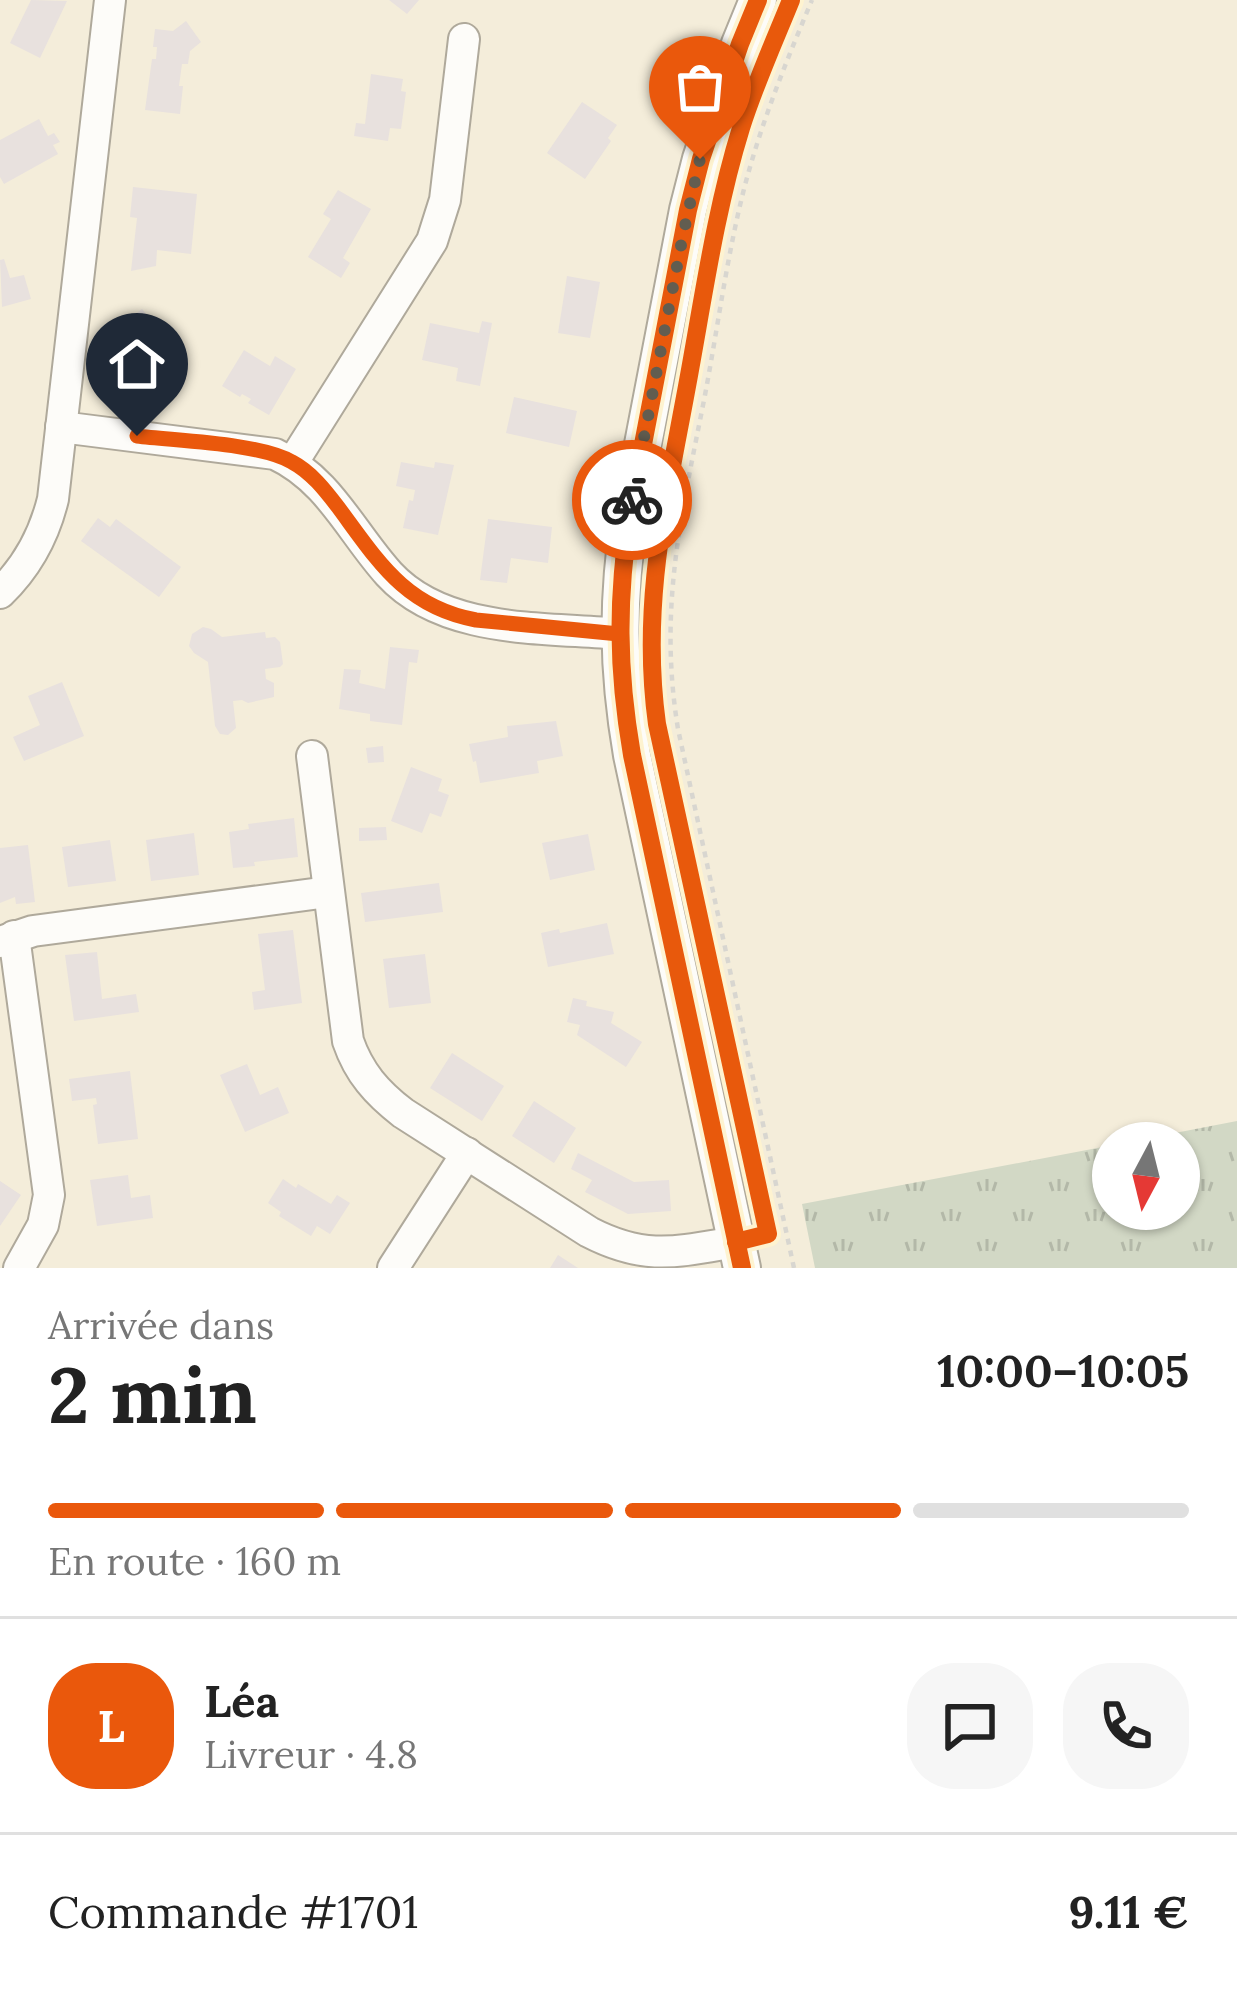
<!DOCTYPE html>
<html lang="fr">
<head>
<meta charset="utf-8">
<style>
	:root { --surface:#fff; --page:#f6f6f6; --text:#222; --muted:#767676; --line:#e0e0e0; --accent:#ea580c }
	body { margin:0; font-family:Lora,serif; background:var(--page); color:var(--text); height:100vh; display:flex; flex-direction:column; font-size:45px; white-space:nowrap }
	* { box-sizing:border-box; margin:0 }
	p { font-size:39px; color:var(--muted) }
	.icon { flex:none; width:66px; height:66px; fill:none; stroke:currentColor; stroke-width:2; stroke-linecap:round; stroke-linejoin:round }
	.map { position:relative; height:1268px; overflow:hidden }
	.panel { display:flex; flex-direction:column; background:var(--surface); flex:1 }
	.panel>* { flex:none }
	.needle { width:78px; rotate:187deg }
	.fabs { position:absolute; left:1092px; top:1122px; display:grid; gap:24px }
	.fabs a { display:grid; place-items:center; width:108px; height:108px; border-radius:50%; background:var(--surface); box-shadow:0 3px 9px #0004; font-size:60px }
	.pin { position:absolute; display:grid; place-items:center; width:102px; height:102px; color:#fff; margin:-123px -51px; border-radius:50% 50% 50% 0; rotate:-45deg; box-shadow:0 0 12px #0007 }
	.pin .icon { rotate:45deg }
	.courier { position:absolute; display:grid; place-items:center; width:120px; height:120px; margin:-60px; border:9px solid #ea580c; border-radius:50%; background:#fff; color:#222; box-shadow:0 3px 15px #0007 }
	.headline em { font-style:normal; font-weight:700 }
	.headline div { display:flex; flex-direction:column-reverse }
	.headline { display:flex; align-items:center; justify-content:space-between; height:204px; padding:0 48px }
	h1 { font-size:78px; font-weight:700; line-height:90px }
	.bar { display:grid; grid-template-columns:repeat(4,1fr); gap:18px 12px; align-content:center; height:144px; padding:0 48px }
	.bar i { height:15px; border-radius:9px; background:var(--line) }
	.bar .on { background:var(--accent) }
	.bar p { grid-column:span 4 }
	.line { display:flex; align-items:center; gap:30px; padding:0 48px; border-top:3px solid var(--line) }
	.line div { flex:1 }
	.round { display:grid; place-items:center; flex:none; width:126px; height:126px; border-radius:48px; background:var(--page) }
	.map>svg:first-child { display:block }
	.grass { fill:url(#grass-tufts) }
	.building { fill:#e8e1de }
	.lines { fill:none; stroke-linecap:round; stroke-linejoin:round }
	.minor-casing { stroke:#afa99b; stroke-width:34 }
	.tertiary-casing { stroke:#afa99b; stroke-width:40 }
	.path { stroke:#d8d6d0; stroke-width:4.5; stroke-dasharray:6 6; stroke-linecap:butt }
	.minor { stroke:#fdfcf9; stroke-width:30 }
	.tertiary { stroke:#fdfcf9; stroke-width:36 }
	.cycleway-casing { stroke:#fef3d0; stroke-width:26 }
	.cycleway { stroke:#e8590c; stroke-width:18 }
	.done { stroke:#625d50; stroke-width:12; stroke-dasharray:0 21.6 }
	.route { stroke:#ea580c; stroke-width:15 }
</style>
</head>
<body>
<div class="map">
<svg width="1237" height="1268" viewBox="0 0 1237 1268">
	<defs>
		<pattern id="grass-tufts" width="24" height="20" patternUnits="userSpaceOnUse" patternTransform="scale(3)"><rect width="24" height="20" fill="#d2d8c5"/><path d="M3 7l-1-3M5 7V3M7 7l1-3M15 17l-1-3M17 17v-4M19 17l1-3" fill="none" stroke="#b3b8a8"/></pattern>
	</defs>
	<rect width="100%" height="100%" fill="#f4edda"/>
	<path class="grass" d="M1237 1121V1268H815L802 1204 1113 1145V1209H1179V1143H1123Z"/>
	<g class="building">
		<path d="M31 0 67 1 40 58 10 43Z"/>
		<path d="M389 0H419L407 14Z"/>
		<path d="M186 21 201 42 190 51 188 64H182L179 86H183L180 114 145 110 152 59H156L157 47H153L155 29 173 31Z"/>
		<path d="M371 74 403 79 401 91 406 92 401 129 390 128 388 141 354 136 356 123 365 124Z"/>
		<path d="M582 102 617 125 608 138 611 141 585 179 547 153Z"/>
		<path d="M39 119 48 136 54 133 60 142 53 145 58 154 4 184 0 177V140Z"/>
		<path d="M133 187 197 194 191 254 157 250 156 266 131 271 137 218 130 217Z"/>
		<path d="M338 190 371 209 343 258 350 263 341 278 308 257 331 219 323 214Z"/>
		<path d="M4 259 10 278 24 275 31 299 2 307 0 260Z"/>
		<path d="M567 276 600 282 590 338 558 333Z"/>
		<path d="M142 309 171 345 154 358 164 370 143 387 124 362 131 357 112 333Z"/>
		<path d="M482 321 492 323 480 386 456 381 458 368 422 360 430 323 479 333Z"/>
		<path d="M244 350 270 366 275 356 296 369 269 415 248 403 251 399 242 394 240 397 222 386Z"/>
		<path d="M514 397 577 411 569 447 506 433Z"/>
		<path d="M401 462 434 468 435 462 454 465 438 535 403 528 409 500 413 501 415 490 396 486Z"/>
		<path d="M98 518 110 527 116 519 181 567 159 597 81 541Z"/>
		<path d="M488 519 552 527 548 563 511 558 507 583 480 580Z"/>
		<path d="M203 627 211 629 222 637 265 632 266 638 275 637 280 642 283 664 280 667 265 669 266 679 274 683V697L248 703 242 700 233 701 236 728 228 735 220 734 215 726 208 662 194 653 189 646 192 634Z"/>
		<path d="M390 647 419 650 417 663 409 662 402 725 370 721V714L339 709 344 669 361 670 359 683 385 689Z"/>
		<path d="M62 682 84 736 24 761 13 737 40 725 28 696Z"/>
		<path d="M556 721 563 756 537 761 539 773 480 783 476 761 473 762 469 744 508 737 507 726Z"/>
		<path d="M383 746 384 762 368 763 366 748Z"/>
		<path d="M411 767 442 779 438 791 449 795 441 817 430 813 422 833 391 821Z"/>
		<path d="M294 818 298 857 254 862 255 866 233 868 229 832 249 829 248 824Z"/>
		<path d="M386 827 387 840 359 841V828Z"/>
		<path d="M194 833 199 875 151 881 146 840Z"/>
		<path d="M588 834 595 870 550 880 542 843Z"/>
		<path d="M110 840 116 881 68 887 62 847Z"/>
		<path d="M28 845 35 902 16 904 15 897 0 903V848Z"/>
		<path d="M439 883 443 912 365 922 361 893Z"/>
		<path d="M607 923 614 954 548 967 541 933 559 929 560 933Z"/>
		<path d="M293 930 302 1003 254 1010 252 992 265 990 258 934Z"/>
		<path d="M97 952 102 999 136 994 139 1012 74 1021 65 955Z"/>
		<path d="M425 954 431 1003 389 1008 383 959Z"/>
		<path d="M573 998 587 1001 586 1006 614 1012 611 1023 642 1042 626 1067 577 1035 580 1025 567 1022Z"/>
		<path d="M452 1053 504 1086 482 1121 430 1088Z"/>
		<path d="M247 1064 260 1095 278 1087 289 1113 245 1132 220 1075Z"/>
		<path d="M130 1071 138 1139 98 1144 93 1105 97 1104 96 1098 72 1101 69 1079Z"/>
		<path d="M534 1101 576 1128 554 1163 512 1136Z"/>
		<path d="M578 1153 634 1182 669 1180 671 1211 628 1214 585 1192 592 1180 571 1169Z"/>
		<path d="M128 1175 131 1198 150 1195 153 1218 97 1226 90 1180Z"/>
		<path d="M283 1179 296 1188 298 1184 331 1204 337 1195 350 1203 330 1234 317 1226 311 1236 279 1216 281 1212 268 1203Z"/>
		<path d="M0 1181 21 1195 0 1226Z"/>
		<path d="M558 1255 578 1268H550Z"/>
	</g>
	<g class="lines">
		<g class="minor-casing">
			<g id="minor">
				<path d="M61 427 275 454C329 479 351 532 389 574 444 634 544 627 619 634"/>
				<path d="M293 462 432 241 445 200 464 39"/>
				<path d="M0 593C28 566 44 536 53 499L110 0"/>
				<path d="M312 756 348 1041C359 1073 377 1093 403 1113L589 1232C645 1261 676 1252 736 1242"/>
				<path d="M14 936 49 1195 43 1225 19 1268"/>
				<path d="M0 942 33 931 328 892"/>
				<path d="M393 1268 467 1153"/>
			</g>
		</g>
		<g class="tertiary-casing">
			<path id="tertiary" d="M742 1268 632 755C617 668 617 599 630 512L688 210 701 159 740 44 758 0"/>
		</g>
		<path class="path" d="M794 1268 678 729C658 607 682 513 705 395 718 326 727 256 744 189 761 123 786 62 812 0"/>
		<use href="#minor" class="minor"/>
		<use href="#tertiary" class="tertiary"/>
		<g class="cycleway-casing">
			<g id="cycleway">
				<path d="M736 1242 768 1234 657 724C641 608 664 510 685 397 702 308 714 215 741 128 755 84 774 42 791 0"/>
				<path d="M742 1268 632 755C617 668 617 599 630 512L688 210 701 159 740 44 758 0"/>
			</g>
		</g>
		<use href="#cycleway" class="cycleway"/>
	</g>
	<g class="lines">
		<path class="done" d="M632 500 683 235 700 159"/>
		<path class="route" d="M137 436C177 441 259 443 292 462 311 472 325 490 338 507 378 561 405 607 476 620L619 634 623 561 632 500"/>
	</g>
</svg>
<div class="fabs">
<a><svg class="needle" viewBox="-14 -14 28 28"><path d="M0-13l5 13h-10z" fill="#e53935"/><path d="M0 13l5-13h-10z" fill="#767676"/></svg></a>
</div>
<div class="pin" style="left:700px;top:159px;background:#ea580c"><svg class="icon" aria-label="bag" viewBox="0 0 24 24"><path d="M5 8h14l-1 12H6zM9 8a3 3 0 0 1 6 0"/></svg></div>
<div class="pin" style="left:137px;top:436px;background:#1f2937"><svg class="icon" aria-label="home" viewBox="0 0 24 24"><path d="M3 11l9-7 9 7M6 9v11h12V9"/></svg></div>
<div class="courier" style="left:632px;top:500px"><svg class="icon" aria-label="bike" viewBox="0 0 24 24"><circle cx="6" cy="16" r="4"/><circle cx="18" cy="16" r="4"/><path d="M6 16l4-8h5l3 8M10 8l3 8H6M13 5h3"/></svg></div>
</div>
<section class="panel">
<div class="headline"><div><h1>2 min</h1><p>Arrivée dans</p></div><em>10:00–10:05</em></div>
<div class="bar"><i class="on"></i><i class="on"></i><i class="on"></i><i></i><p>En route · 160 m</p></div>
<div class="line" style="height:216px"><b class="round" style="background:var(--accent);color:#fff">L</b><div><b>Léa</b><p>Livreur · 4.8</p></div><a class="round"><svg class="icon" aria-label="chat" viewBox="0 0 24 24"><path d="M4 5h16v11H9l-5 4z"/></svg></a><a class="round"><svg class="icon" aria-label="phone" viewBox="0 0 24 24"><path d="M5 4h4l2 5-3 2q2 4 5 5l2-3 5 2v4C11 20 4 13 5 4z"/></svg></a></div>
<div class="line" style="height:156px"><div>Commande #1701</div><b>9.11 €</b></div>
</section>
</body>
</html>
